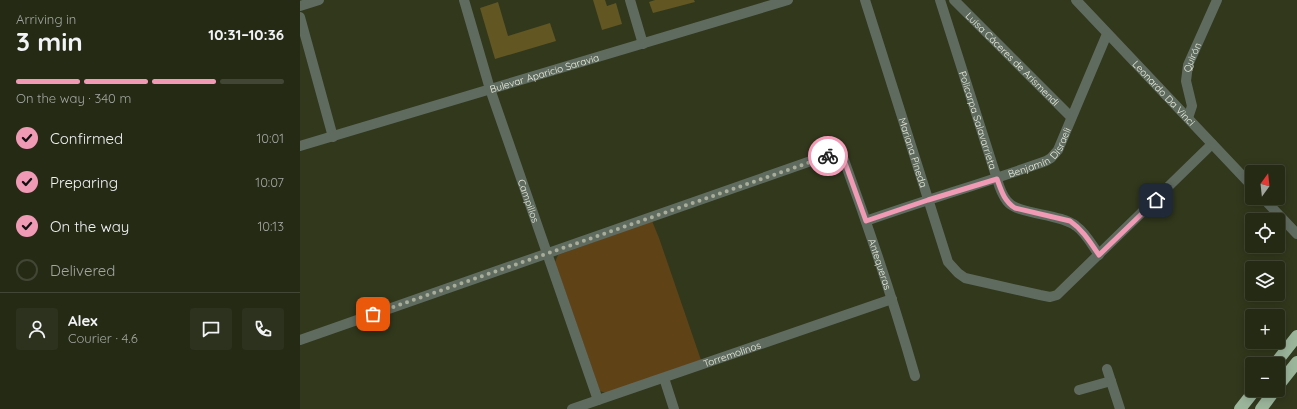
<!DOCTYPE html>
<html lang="en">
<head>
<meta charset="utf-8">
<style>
	:root { --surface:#252a15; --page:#2d321e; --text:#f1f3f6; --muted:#a3a7a0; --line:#424634; --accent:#f09ab6 }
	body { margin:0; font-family:Quicksand,sans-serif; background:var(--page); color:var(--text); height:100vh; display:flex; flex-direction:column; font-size:15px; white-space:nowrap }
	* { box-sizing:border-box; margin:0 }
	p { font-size:13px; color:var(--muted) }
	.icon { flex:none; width:22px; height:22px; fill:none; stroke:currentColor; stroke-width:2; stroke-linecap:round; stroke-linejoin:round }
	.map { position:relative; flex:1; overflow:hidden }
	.details { display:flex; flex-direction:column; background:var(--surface); width:300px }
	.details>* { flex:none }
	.needle { width:26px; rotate:15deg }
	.fabs { position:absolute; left:945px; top:165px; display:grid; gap:8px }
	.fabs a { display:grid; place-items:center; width:40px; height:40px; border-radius:4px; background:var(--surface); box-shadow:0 2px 10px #0003,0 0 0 1px var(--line); font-size:20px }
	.pin { position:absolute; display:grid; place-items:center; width:34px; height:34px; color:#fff; margin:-17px; border-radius:8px; box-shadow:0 2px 6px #0006 }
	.courier { position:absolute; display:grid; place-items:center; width:40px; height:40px; margin:-20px; border:3px solid #f09ab6; border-radius:50%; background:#fff; color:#222; box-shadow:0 1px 5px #0007 }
	.summary em { font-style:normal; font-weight:700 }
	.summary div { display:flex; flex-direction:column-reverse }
	.summary { display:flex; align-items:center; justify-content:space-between; height:68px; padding:0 16px }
	h1 { font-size:26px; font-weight:700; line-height:30px }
	.bar { display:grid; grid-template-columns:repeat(4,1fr); gap:6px 4px; align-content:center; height:48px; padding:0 16px }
	.bar i { height:5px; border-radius:3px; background:var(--line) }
	.bar .on { background:var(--accent) }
	.bar p { grid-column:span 4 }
	.line { display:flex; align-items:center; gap:10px; padding:0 16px; border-top:1px solid var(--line) }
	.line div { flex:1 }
	.round { display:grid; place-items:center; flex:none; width:42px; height:42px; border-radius:4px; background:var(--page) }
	ol { padding:0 16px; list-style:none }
	li { display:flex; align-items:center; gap:12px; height:44px }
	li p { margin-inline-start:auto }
	li .icon { padding:4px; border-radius:50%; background:var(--accent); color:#111; stroke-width:4 }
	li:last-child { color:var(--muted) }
	li i { width:22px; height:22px; border:2px solid var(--line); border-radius:50% }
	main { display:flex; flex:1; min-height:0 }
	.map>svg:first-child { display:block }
	.green { fill:#604217 }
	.building { fill:#625622 }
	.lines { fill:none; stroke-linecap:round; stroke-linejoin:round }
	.minor { stroke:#606b60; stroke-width:10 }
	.highway { stroke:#9bb59b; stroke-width:12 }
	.done { stroke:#a7ad99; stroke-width:4; stroke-dasharray:0 7.2 }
	.route { stroke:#f09ab6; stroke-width:5 }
	.labels { text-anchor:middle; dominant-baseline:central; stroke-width:3; stroke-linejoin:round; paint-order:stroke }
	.street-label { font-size:10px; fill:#e7ecdc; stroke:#1a1e12 }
</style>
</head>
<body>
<main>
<section class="details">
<div class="summary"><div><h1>3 min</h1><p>Arriving in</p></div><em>10:31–10:36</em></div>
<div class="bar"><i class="on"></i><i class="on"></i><i class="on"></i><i></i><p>On the way · 340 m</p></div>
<ol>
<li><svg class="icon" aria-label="check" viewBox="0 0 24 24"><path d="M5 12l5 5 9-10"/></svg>Confirmed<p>10:01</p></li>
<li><svg class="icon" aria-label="check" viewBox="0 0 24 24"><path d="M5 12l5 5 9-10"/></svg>Preparing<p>10:07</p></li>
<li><svg class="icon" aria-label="check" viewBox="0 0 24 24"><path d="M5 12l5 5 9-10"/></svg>On the way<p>10:13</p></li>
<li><i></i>Delivered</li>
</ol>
<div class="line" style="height:72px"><a class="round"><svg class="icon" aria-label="person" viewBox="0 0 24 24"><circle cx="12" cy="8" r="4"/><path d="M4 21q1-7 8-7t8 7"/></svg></a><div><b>Alex</b><p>Courier · 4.6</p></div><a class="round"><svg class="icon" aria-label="chat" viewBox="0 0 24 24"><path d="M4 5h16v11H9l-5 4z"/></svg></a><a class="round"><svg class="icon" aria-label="phone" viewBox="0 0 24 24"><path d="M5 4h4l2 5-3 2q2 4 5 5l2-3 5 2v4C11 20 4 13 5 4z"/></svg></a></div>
</section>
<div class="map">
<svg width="997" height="409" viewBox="0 0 997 409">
	<rect width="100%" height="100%" fill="#31381c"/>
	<path class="green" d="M352 221 359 238 401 360 306 393 300 391 255 262 258 255Z"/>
	<g class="building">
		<path d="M293 0H305L307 6 316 3 322 24 302 30Z"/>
		<path d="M355 0H394L395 2 353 13 349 2Z"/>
		<path d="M198 2 208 36 250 23 256 41 195 59 180 8Z"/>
	</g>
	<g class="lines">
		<g class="minor">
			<path id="s1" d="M164 0 190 89 298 400"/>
			<path d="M330 0 343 44"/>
			<path id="s2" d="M565 0 648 262 658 273 665 278 740 295 750 297 757 295 912 144"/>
			<path id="s3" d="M640 0 697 179C699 186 702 195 707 201 717 215 760 213 776 226 786 233 792 245 799 255"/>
			<path id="s4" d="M654 0 771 117"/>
			<path id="s5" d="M776 0 952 186"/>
			<path d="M0 6 19 0"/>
			<path d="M0 17 33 137"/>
			<path id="s6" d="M888 118 892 106 886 81 888 65 917 0"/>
			<path id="s7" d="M0 146 488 0"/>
			<path d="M963 198 997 234"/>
			<path id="s8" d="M566 221C626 200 687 182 746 161L751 158 758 150 807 34"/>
			<path id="s9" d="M0 340 528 155C534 155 540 155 544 160 570 231 594 303 615 376"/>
			<path d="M807 369 820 409"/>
			<path d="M364 378 374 409"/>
			<path d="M779 390 811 381"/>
			<path id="s10" d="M272 409 592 299"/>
		</g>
		<g class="highway">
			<path d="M975 364 997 336"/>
			<path d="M978 386 997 362"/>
			<path d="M940 409 955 390"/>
			<path d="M961 409 975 390"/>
		</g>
	</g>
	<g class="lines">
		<path class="done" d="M73 314 528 156"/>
		<path class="route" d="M528 156C534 155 540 155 544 160L566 221 628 200 697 179C701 190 704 201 715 208L770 221C783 230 790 242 799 255L856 200"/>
	</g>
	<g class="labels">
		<g class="street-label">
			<text stroke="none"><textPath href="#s4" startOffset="83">Luisa Cáceres de Arismendi</textPath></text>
			<text stroke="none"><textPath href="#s6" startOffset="63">Quirón</textPath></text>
			<text stroke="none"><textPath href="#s7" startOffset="255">Bulevar Aparicio Saravia</textPath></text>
			<text stroke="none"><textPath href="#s5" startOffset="128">Leonardo Da Vinci</textPath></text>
			<text stroke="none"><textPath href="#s3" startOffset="126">Policarpa Salavarrieta</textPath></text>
			<text stroke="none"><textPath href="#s8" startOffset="190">Benjamín Disraeli</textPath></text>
			<text stroke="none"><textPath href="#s2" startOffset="160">Mariana Pineda</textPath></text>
			<text stroke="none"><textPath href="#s1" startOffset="211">Campillos</textPath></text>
			<text stroke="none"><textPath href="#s9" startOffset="687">Antequeras</textPath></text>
			<text stroke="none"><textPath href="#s10" startOffset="169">Torremolinos</textPath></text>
		</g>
	</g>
</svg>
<div class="fabs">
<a><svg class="needle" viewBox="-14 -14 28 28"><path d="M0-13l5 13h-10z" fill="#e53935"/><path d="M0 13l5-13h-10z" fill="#a3a7a0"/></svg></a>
<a><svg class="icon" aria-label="locate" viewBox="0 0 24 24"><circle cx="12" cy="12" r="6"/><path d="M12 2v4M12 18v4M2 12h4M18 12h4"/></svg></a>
<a><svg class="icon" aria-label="layers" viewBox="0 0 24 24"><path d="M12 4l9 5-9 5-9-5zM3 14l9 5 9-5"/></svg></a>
<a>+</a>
<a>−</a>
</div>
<div class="pin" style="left:73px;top:314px;background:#ea580c"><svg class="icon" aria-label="bag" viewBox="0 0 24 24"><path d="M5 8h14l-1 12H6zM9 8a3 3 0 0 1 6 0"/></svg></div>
<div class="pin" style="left:856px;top:200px;background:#1f2937"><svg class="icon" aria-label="home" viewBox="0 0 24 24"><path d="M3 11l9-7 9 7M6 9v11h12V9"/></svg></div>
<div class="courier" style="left:528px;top:156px"><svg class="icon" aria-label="bike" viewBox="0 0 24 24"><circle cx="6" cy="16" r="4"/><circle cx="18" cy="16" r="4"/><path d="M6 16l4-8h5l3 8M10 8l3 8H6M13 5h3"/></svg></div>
</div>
</main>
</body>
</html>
